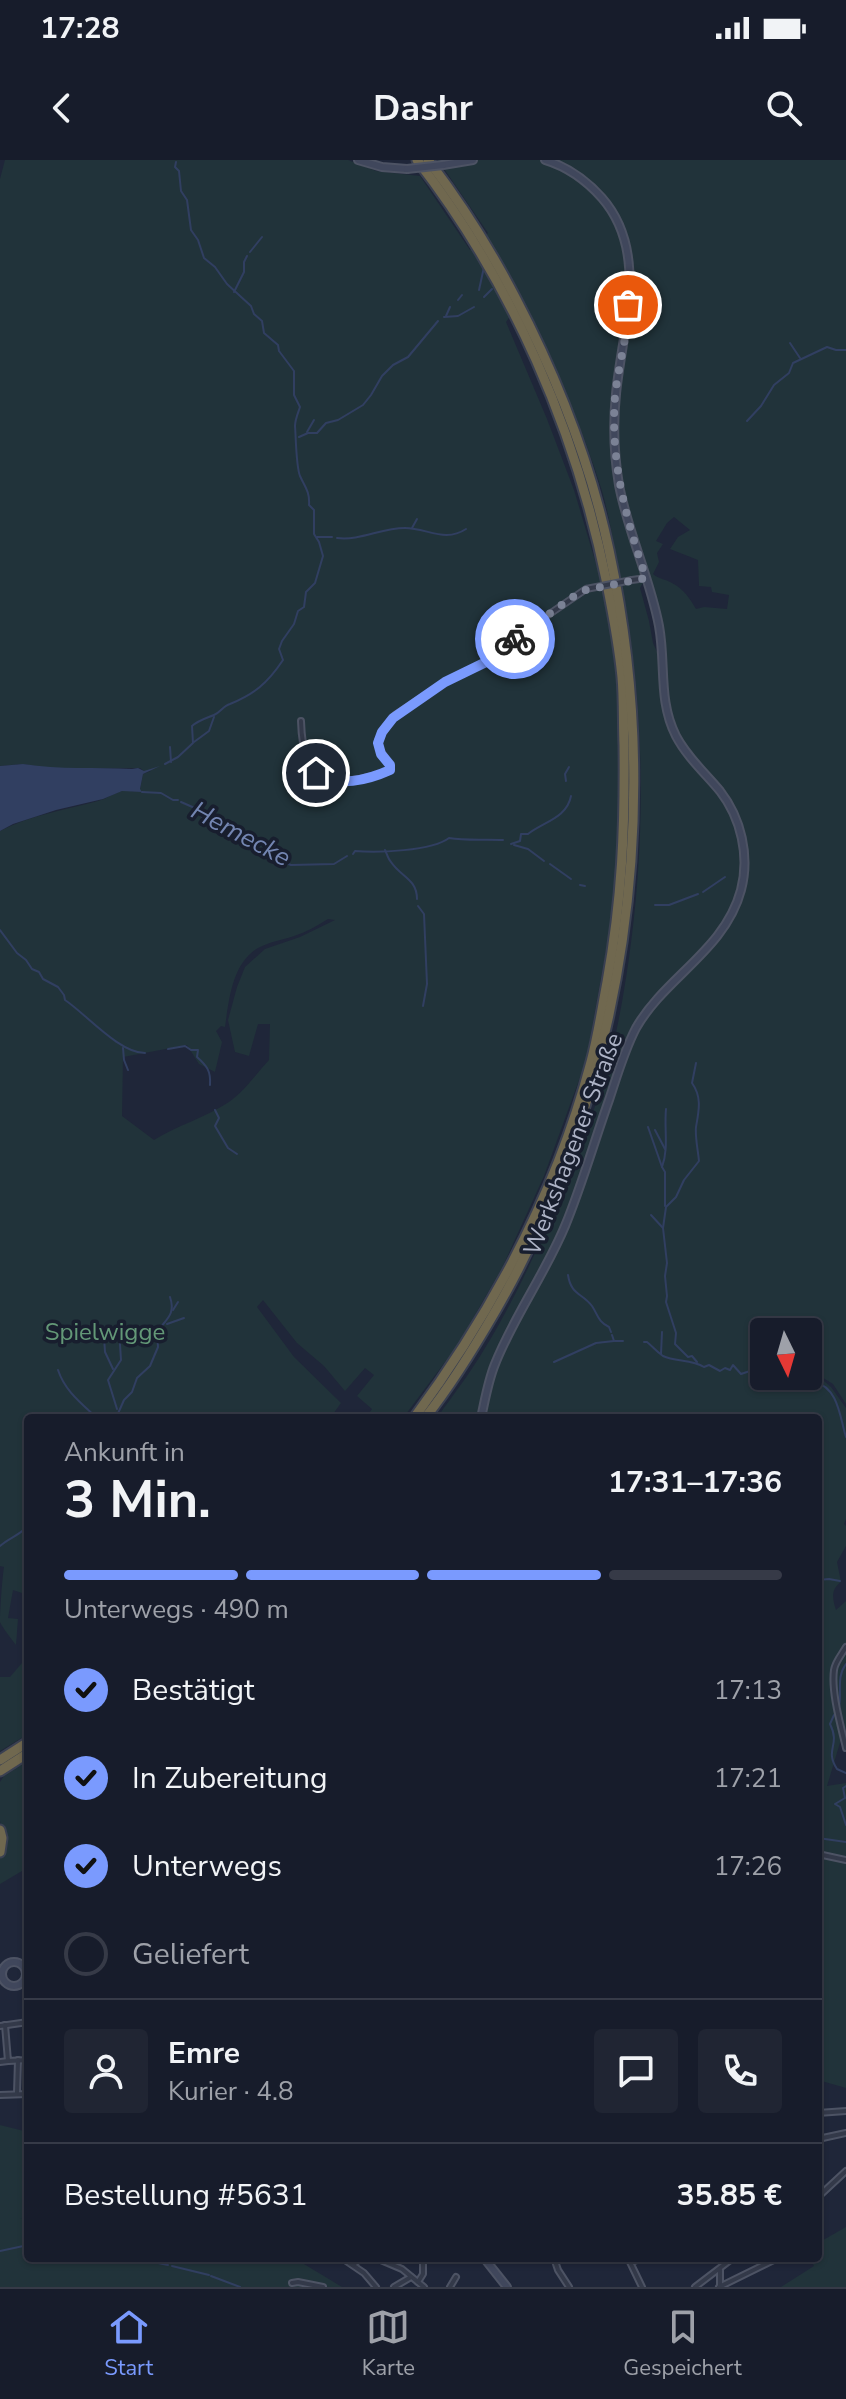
<!DOCTYPE html>
<html lang="de">
<head>
<meta charset="utf-8">
<style>
	:root { --surface:#171c2b; --page:#202533; --text:#f1f3f6; --muted:#9ea1a9; --line:#363a47; --accent:#7a9afe }
	body { margin:0; font-family:"Nunito Sans",sans-serif; background:var(--page); color:var(--text); height:100vh; display:flex; flex-direction:column; font-size:30px; white-space:nowrap }
	* { box-sizing:border-box; margin:0 }
	p { font-size:26px; color:var(--muted) }
	.icon { flex:none; width:44px; height:44px; fill:none; stroke:currentColor; stroke-width:2; stroke-linecap:round; stroke-linejoin:round }
	.map { position:relative; flex:1; overflow:hidden }
	.side { position:absolute; left:24px; top:1254px; width:798px; height:848px; display:flex; flex-direction:column; background:var(--surface); border-radius:8px; box-shadow:0 2px 6px #0004,0 0 0 2px var(--line) }
	.side>* { flex:none }
	.needle { width:52px; rotate:175deg }
	.tools { position:absolute; left:750px; top:1158px; display:grid; gap:16px }
	.tools a { display:grid; place-items:center; width:72px; height:72px; border-radius:8px; background:var(--surface); box-shadow:0 2px 6px #0004,0 0 0 2px var(--line); font-size:40px }
	.pin { position:absolute; display:grid; place-items:center; width:68px; height:68px; color:#fff; margin:-34px; border:4px solid #fff; border-radius:50%; box-shadow:0 2px 8px #0007 }
	.courier { position:absolute; display:grid; place-items:center; width:80px; height:80px; margin:-40px; border:6px solid #7a9afe; border-radius:50%; background:#fff; color:#222; box-shadow:0 2px 10px #0007 }
	.overview em { font-style:normal; font-weight:700 }
	.overview div { display:flex; flex-direction:column-reverse }
	.overview { display:flex; align-items:center; justify-content:space-between; height:136px; padding:0 40px }
	h1 { font-size:52px; font-weight:700; line-height:60px }
	.bar { display:grid; grid-template-columns:repeat(4,1fr); gap:12px 8px; align-content:center; height:96px; padding:0 40px }
	.bar i { height:10px; border-radius:6px; background:var(--line) }
	.bar .active { background:var(--accent) }
	.bar p { grid-column:span 4 }
	.line { display:flex; align-items:center; gap:20px; padding:0 40px; border-top:2px solid var(--line) }
	.line div { flex:1 }
	.round { display:grid; place-items:center; flex:none; width:84px; height:84px; border-radius:8px; background:var(--page) }
	ol { padding:0 40px; list-style:none }
	li { display:flex; align-items:center; gap:24px; height:88px }
	li p { margin-inline-start:auto }
	li .icon { padding:8px; border-radius:50%; background:var(--accent); color:#111; stroke-width:4 }
	li:last-child { color:var(--muted) }
	li i { width:44px; height:44px; border:4px solid var(--line); border-radius:50% }
	.status { display:flex; justify-content:space-between; align-items:center; height:56px; padding:0 40px; background:var(--surface); direction:ltr }
	.status svg { height:22px; fill:currentColor }
	header { display:flex; justify-content:space-between; align-items:center; height:104px; padding:0 40px; background:var(--surface); font-size:36px; font-weight:700 }
	.dock { display:flex; justify-content:space-around; align-items:center; height:112px; border-top:2px solid var(--line); background:var(--surface); font-size:22px; color:var(--muted) }
	.dock a { display:grid; justify-items:center; gap:4px }
	.dock .active { color:var(--accent) }
	.map>svg:first-child { display:block }
	.green { fill:#21333a; fill-rule:evenodd }
	.water { fill:#313f61 }
	.lines { fill:none; stroke-linecap:round; stroke-linejoin:round }
	.stream { stroke:#313f61; stroke-width:2 }
	.street-casing { stroke:#4d5364; stroke-width:8 }
	.secondary-casing { stroke:#4d5364; stroke-width:10 }
	.highway-casing { stroke:#3a4051; stroke-width:13 }
	.street { stroke:#333949; stroke-width:4 }
	.secondary { stroke:#40475c; stroke-width:6 }
	.highway { stroke:#70684f; stroke-width:9 }
	.street-bridge-casing { stroke:#4d5364; stroke-width:8; stroke-linecap:butt }
	.secondary-bridge-casing { stroke:#4d5364; stroke-width:10; stroke-linecap:butt }
	.street-bridge { stroke:#333949; stroke-width:4 }
	.secondary-bridge { stroke:#40475c; stroke-width:6 }
	.done { stroke:#7b8295; stroke-width:8; stroke-dasharray:0 14.4 }
	.route { stroke:#7a9afe; stroke-width:10 }
	.labels { text-anchor:middle; dominant-baseline:central; stroke-width:7; stroke-linejoin:round; paint-order:stroke }
	.street-label { font-size:24px; fill:#adb3c6; stroke:#181e2e }
	.park-label { font-size:24px; fill:#639877; stroke:#181e2e }
	.water-label { font-size:26px; font-style:italic; fill:#7385b1; stroke:#181e2e }
</style>
</head>
<body>
<div class="status"><b>17:28</b><svg viewBox="0 0 49 12"><path d="M0 12V9h3v3zM5 12V6h3v6zM10 12V3h3v9zM15 12V0h3v12zM26 1h20v11H26zM47 4h2v5h-2z"/></svg></div>
<header><svg class="icon" aria-label="back" viewBox="0 0 24 24"><path d="M15 5l-7 7 7 7"/></svg>Dashr<svg class="icon" aria-label="search" viewBox="0 0 24 24"><circle cx="10" cy="10" r="6"/><path d="M15 15l6 6"/></svg></header>
<div class="map">
<svg width="846" height="2127" viewBox="0 0 846 2127">
	<rect width="100%" height="100%" fill="#1f2639"/>
	<g class="green">
		<path d="M5 0H348L376 11 420 16 470 90 488 73 438 0H846V1244L833 1224 812 1211 831 1227 846 1248V1359L844 1364 846 1366V1386L837 1402 841 1422C831 1429 832 1438 836 1450L846 1441V1485L832 1509 842 1576 827 1626 846 1623V1928L818 1920V1258H437C453 1235 471 1212 485 1188 519 1132 545 1074 569 1014 583 978 598 942 608 906 617 873 623 838 628 805 648 669 645 530 616 395 612 374 608 352 602 331 582 266 553 201 523 140L506 162 547 259 574 330 600 417 611 476 619 540 622 630 615 741 586 901 544 1016 502 1108 457 1186 403 1258H366L372 1249 357 1236 374 1215 365 1208 345 1231 324 1206 297 1183 263 1140 257 1147 294 1197 341 1243 330 1258H28V1435L13 1430 8 1458 18 1459 16 1485C12 1480 2 1467 0 1462 0 1452 2 1419 4 1407L0 1406V671C31 655 65 650 98 641 106 639 114 633 122 631 130 630 133 633 140 629L143 614 151 611H144L140 608 54 609 23 604 0 606V19ZM674 357 690 370 678 377 670 389 698 400 699 426 711 427 712 432 729 435 727 449 704 447 696 449C690 439 684 429 672 423 665 419 659 419 653 414L659 402 657 393 663 384 656 381 667 363ZM644 421 656 468 658 494 653 483 649 461 640 428ZM328 759 335 760 300 777 265 789 245 807 237 827 228 860 235 892 249 896 258 864H270L269 900C256 914 244 932 229 942 205 958 178 965 154 980L122 956 123 897 187 885 199 904 215 912 222 882 216 871 221 866 225 867C229 840 232 803 258 788 269 782 282 780 294 776 306 772 317 766 328 759ZM764 1172H808V1216H764Z"/>
		<path d="M846 1489V1569L841 1564 835 1512Z"/>
		<path d="M28 1496V1574L0 1591V1517H10Z"/>
		<path d="M28 1601V1721L22 1711 0 1724V1697L5 1686 0 1661V1622L4 1616Z"/>
		<path d="M0 1965 28 1972V2059L20 2058 28 2060V2098H294L342 2127H0Z"/>
		<path d="M846 2067V2127H781L814 2106 810 2098H818V2083Z"/>
	</g>
	<path class="water" d="M23 604C60 610 96 607 132 609L138 608 144 611 160 606 143 614 140 629 142 632 122 631 103 639 56 650 13 664 0 671V606Z"/>
	<g class="lines">
		<g class="stream">
			<path d="M250 92 262 77"/>
			<path d="M479 130 484 107"/>
			<path d="M234 132 244 112V102L247 96"/>
			<path d="M484 137 492 129"/>
			<path d="M458 140 462 135"/>
			<path d="M446 156 450 147"/>
			<path d="M444 157 458 156 474 147"/>
			<path d="M790 183 800 198"/>
			<path d="M747 261 761 246 774 225 789 213 793 203 827 187 836 190H846"/>
			<path d="M307 272 314 260"/>
			<path d="M299 277 308 273H317L326 263 338 260 363 245 371 235 382 216 393 205 408 197 438 161"/>
			<path d="M412 368 417 359"/>
			<path d="M317 377H332"/>
			<path d="M337 378C360 381 381 368 405 368 427 368 445 383 466 369"/>
			<path d="M194 582 209 571 214 557"/>
			<path d="M170 587 171 602"/>
			<path d="M165 604 178 597 193 583 192 566C199 560 207 558 214 555 221 552 223 546 230 544 254 534 267 524 283 500L279 489 282 481 294 464 298 451 304 447 306 432 315 423 323 396 319 382 314 374V350L309 345C310 332 305 327 300 316 296 306 296 278 295 266 295 260 298 253 300 247L294 235V211L279 191 278 185 264 173 262 161 254 154 251 146 227 124 215 107 204 98 198 80 191 70 187 40 181 31 179 11 175 7 176 2"/>
			<path d="M566 621 565 614 569 607"/>
			<path d="M142 632 161 633 173 640H178"/>
			<path d="M181 642 197 649 202 657 207 658 230 673H236L238 676 272 688 281 701 291 705 334 704 347 696"/>
			<path d="M511 684 520 681 521 674H528C543 662 567 658 571 636"/>
			<path d="M514 685 528 689 544 701"/>
			<path d="M385 690C387 694 388 699 391 702 401 717 417 719 417 739"/>
			<path d="M353 694 355 691C377 693 432 691 449 678 467 681 484 679 503 680"/>
			<path d="M550 704 571 719"/>
			<path d="M580 725 585 726"/>
			<path d="M703 732 725 717"/>
			<path d="M655 745H669L698 734"/>
			<path d="M418 746 424 754 427 824 423 846"/>
			<path d="M0 770 17 793 26 800 32 809 39 812 43 819 58 827 64 835 65 840C86 854 119 893 145 893"/>
			<path d="M123 888 124 900 128 910"/>
			<path d="M168 889 185 886 191 890H198L197 897C207 906 211 911 210 925"/>
			<path d="M696 903 692 923C702 937 699 950 696 967 695 978 698 990 699 1001L684 1020 676 1037 666 1047 663 1068 667 1103 665 1116 667 1136 666 1142 676 1173 675 1184 688 1197 692 1196 697 1202"/>
			<path d="M215 950 219 958 215 966 228 988 237 994"/>
			<path d="M648 967 662 1007"/>
			<path d="M655 970 665 989"/>
			<path d="M665 1046V1012L662 1007C669 988 664 969 666 949"/>
			<path d="M651 1055 663 1068"/>
			<path d="M568 1115C571 1135 582 1133 592 1146 598 1155 598 1162 609 1167L611 1172"/>
			<path d="M173 1150 178 1142"/>
			<path d="M167 1164 184 1158"/>
			<path d="M612 1175 614 1181H623"/>
			<path d="M104 1177 105 1192 113 1209"/>
			<path d="M644 1182H647C652 1186 657 1192 663 1196 675 1202 692 1199 704 1207L709 1205 720 1211 725 1208 730 1210 733 1205 741 1214 759 1208 764 1211"/>
			<path d="M661 1194 662 1172"/>
			<path d="M554 1202 596 1183 614 1181"/>
			<path d="M58 1210C65 1231 81 1243 97 1258"/>
			<path d="M773 1216 777 1218 780 1216"/>
			<path d="M801 1216 805 1221 814 1219 815 1222C839 1228 840 1259 846 1277"/>
			<path d="M117 1249 108 1220 121 1200 119 1169"/>
			<path d="M116 1258 124 1240 132 1232 137 1218 150 1206 158 1187 157 1172C166 1159 176 1155 170 1137"/>
			<path d="M0 1386C9 1378 20 1375 28 1366"/>
			<path d="M818 1420 829 1419 840 1421"/>
			<path d="M839 1547C842 1532 836 1517 846 1504"/>
			<path d="M834 1555 830 1564C841 1586 824 1589 837 1609L846 1613"/>
			<path d="M846 1626 843 1628 845 1638 835 1644 840 1647 846 1665"/>
			<path d="M818 1678 846 1682"/>
			<path d="M0 2091 28 2085"/>
			<path d="M133 2098 168 2105"/>
			<path d="M172 2106 209 2115"/>
			<path d="M211 2116 240 2127"/>
		</g>
		<g class="street-casing">
			<g id="street">
				<path d="M632 420 646 418"/>
				<path d="M301 561C303 628 331 628 387 612L391 607 380 590 378 580 395 555 445 522 487 501 529 468 586 429"/>
				<path d="M846 1487C842 1494 835 1502 834 1510 831 1533 841 1566 846 1588"/>
				<path d="M818 1694 846 1700"/>
				<path d="M5 1865 8 1901 28 1900"/>
				<path d="M0 1866 28 1862"/>
				<path d="M0 1902 8 1901"/>
				<path d="M17 1933 18 1900"/>
				<path d="M0 1935 28 1934"/>
				<path d="M818 1953 846 1951"/>
				<path d="M818 1979 846 1973"/>
				<path d="M818 2037 846 2011"/>
				<path d="M342 2098 364 2113 376 2127"/>
				<path d="M376 2098 402 2109 424 2127"/>
				<path d="M554 2098 558 2110 569 2127"/>
				<path d="M628 2098 642 2127"/>
				<path d="M631 2102 644 2098"/>
				<path d="M353 2105 357 2101 367 2098"/>
				<path d="M720 2110V2125"/>
				<path d="M418 2122 423 2114V2098"/>
				<path d="M292 2123 298 2122 323 2127"/>
				<path d="M394 2127 411 2117"/>
				<path d="M450 2127 456 2117"/>
				<path d="M695 2127 733 2098"/>
				<path d="M719 2127 778 2098"/>
			</g>
		</g>
		<g class="secondary-casing">
			<g id="secondary">
				<path d="M358 0 382 7 407 9"/>
				<path d="M443 5 473 0"/>
				<path d="M481 1258C485 1240 488 1221 495 1204 514 1156 545 1114 565 1066 582 1025 594 982 609 940 617 916 624 891 636 868 665 817 725 790 741 730 750 696 741 658 720 631 705 613 687 597 676 576 658 541 666 504 659 466 650 418 628 373 619 325 614 295 613 263 616 234 622 170 650 93 602 38 586 20 568 7 545 0"/>
				<circle cx="14" cy="1814" r="12"/>
				<path d="M484 2098 507 2127"/>
			</g>
		</g>
		<g class="highway-casing">
			<g id="highway">
				<path d="M414 1258C493 1151 557 1031 591 902 598 876 602 848 607 822 622 739 625 669 624 585 623 563 624 540 622 517 619 486 613 454 607 424 576 270 513 124 417 0"/>
				<path d="M425 1258C452 1224 474 1188 496 1150 627 923 664 646 609 390 590 302 557 217 515 137 490 89 461 43 428 0"/>
				<path d="M0 1600 28 1582"/>
				<path d="M0 1611 28 1593"/>
				<path d="M0 1670 2 1678 0 1692"/>
			</g>
		</g>
		<use href="#street" class="street"/>
		<use href="#secondary" class="secondary"/>
		<use href="#highway" class="highway"/>
		<g class="street-bridge-casing">
			<path id="street-bridge" d="M586 429 632 420"/>
		</g>
		<g class="secondary-bridge-casing">
			<path id="secondary-bridge" d="M407 9 443 5"/>
		</g>
		<use href="#street-bridge" class="street-bridge"/>
		<use href="#secondary-bridge" class="secondary-bridge"/>
	</g>
	<g class="lines">
		<path class="done" d="M515 479 581 431 646 418C626 359 610 300 615 237 618 206 628 176 628 145"/>
		<path class="route" d="M316 613C337 628 368 620 390 610V605L381 594 378 583 382 572 393 558 445 522 484 503 515 479"/>
	</g>
	<g class="labels">
		<g class="street-label">
			<text transform="translate(573 984) rotate(-69)">Werkshagener Straße</text>
		</g>
		<g class="park-label">
			<text x="105" y="1172">Spielwigge</text>
		</g>
		<g class="water-label">
			<text transform="translate(241 674) rotate(28)">Hemecke</text>
		</g>
	</g>
</svg>
<div class="tools">
<a><svg class="needle" viewBox="-14 -14 28 28"><path d="M0-13l5 13h-10z" fill="#e53935"/><path d="M0 13l5-13h-10z" fill="#9ea1a9"/></svg></a>
</div>
<div class="pin" style="left:628px;top:145px;background:#ea580c"><svg class="icon" aria-label="bag" viewBox="0 0 24 24"><path d="M5 8h14l-1 12H6zM9 8a3 3 0 0 1 6 0"/></svg></div>
<div class="pin" style="left:316px;top:613px;background:#1f2937"><svg class="icon" aria-label="home" viewBox="0 0 24 24"><path d="M3 11l9-7 9 7M6 9v11h12V9"/></svg></div>
<div class="courier" style="left:515px;top:479px"><svg class="icon" aria-label="bike" viewBox="0 0 24 24"><circle cx="6" cy="16" r="4"/><circle cx="18" cy="16" r="4"/><path d="M6 16l4-8h5l3 8M10 8l3 8H6M13 5h3"/></svg></div>
<section class="side">
<div class="overview"><div><h1>3 Min.</h1><p>Ankunft in</p></div><em>17:31–17:36</em></div>
<div class="bar"><i class="active"></i><i class="active"></i><i class="active"></i><i></i><p>Unterwegs · 490 m</p></div>
<ol>
<li><svg class="icon" aria-label="check" viewBox="0 0 24 24"><path d="M5 12l5 5 9-10"/></svg>Bestätigt<p>17:13</p></li>
<li><svg class="icon" aria-label="check" viewBox="0 0 24 24"><path d="M5 12l5 5 9-10"/></svg>In Zubereitung<p>17:21</p></li>
<li><svg class="icon" aria-label="check" viewBox="0 0 24 24"><path d="M5 12l5 5 9-10"/></svg>Unterwegs<p>17:26</p></li>
<li><i></i>Geliefert</li>
</ol>
<div class="line" style="height:144px"><a class="round"><svg class="icon" aria-label="person" viewBox="0 0 24 24"><circle cx="12" cy="8" r="4"/><path d="M4 21q1-7 8-7t8 7"/></svg></a><div><b>Emre</b><p>Kurier · 4.8</p></div><a class="round"><svg class="icon" aria-label="chat" viewBox="0 0 24 24"><path d="M4 5h16v11H9l-5 4z"/></svg></a><a class="round"><svg class="icon" aria-label="phone" viewBox="0 0 24 24"><path d="M5 4h4l2 5-3 2q2 4 5 5l2-3 5 2v4C11 20 4 13 5 4z"/></svg></a></div>
<div class="line" style="height:104px"><div>Bestellung #5631</div><b>35.85 €</b></div>
</section>
</div>
<nav class="dock">
<a class="active"><svg class="icon" aria-label="home" viewBox="0 0 24 24"><path d="M3 11l9-7 9 7M6 9v11h12V9"/></svg>Start</a>
<a><svg class="icon" aria-label="map" viewBox="0 0 24 24"><path d="M3 6l6-2 6 2 6-2v14l-6 2-6-2-6 2zM9 4v14M15 6v14"/></svg>Karte</a>
<a><svg class="icon" aria-label="saved" viewBox="0 0 24 24"><path d="M7 4h10v16l-5-4-5 4z"/></svg>Gespeichert</a>
</nav>
</body>
</html>
